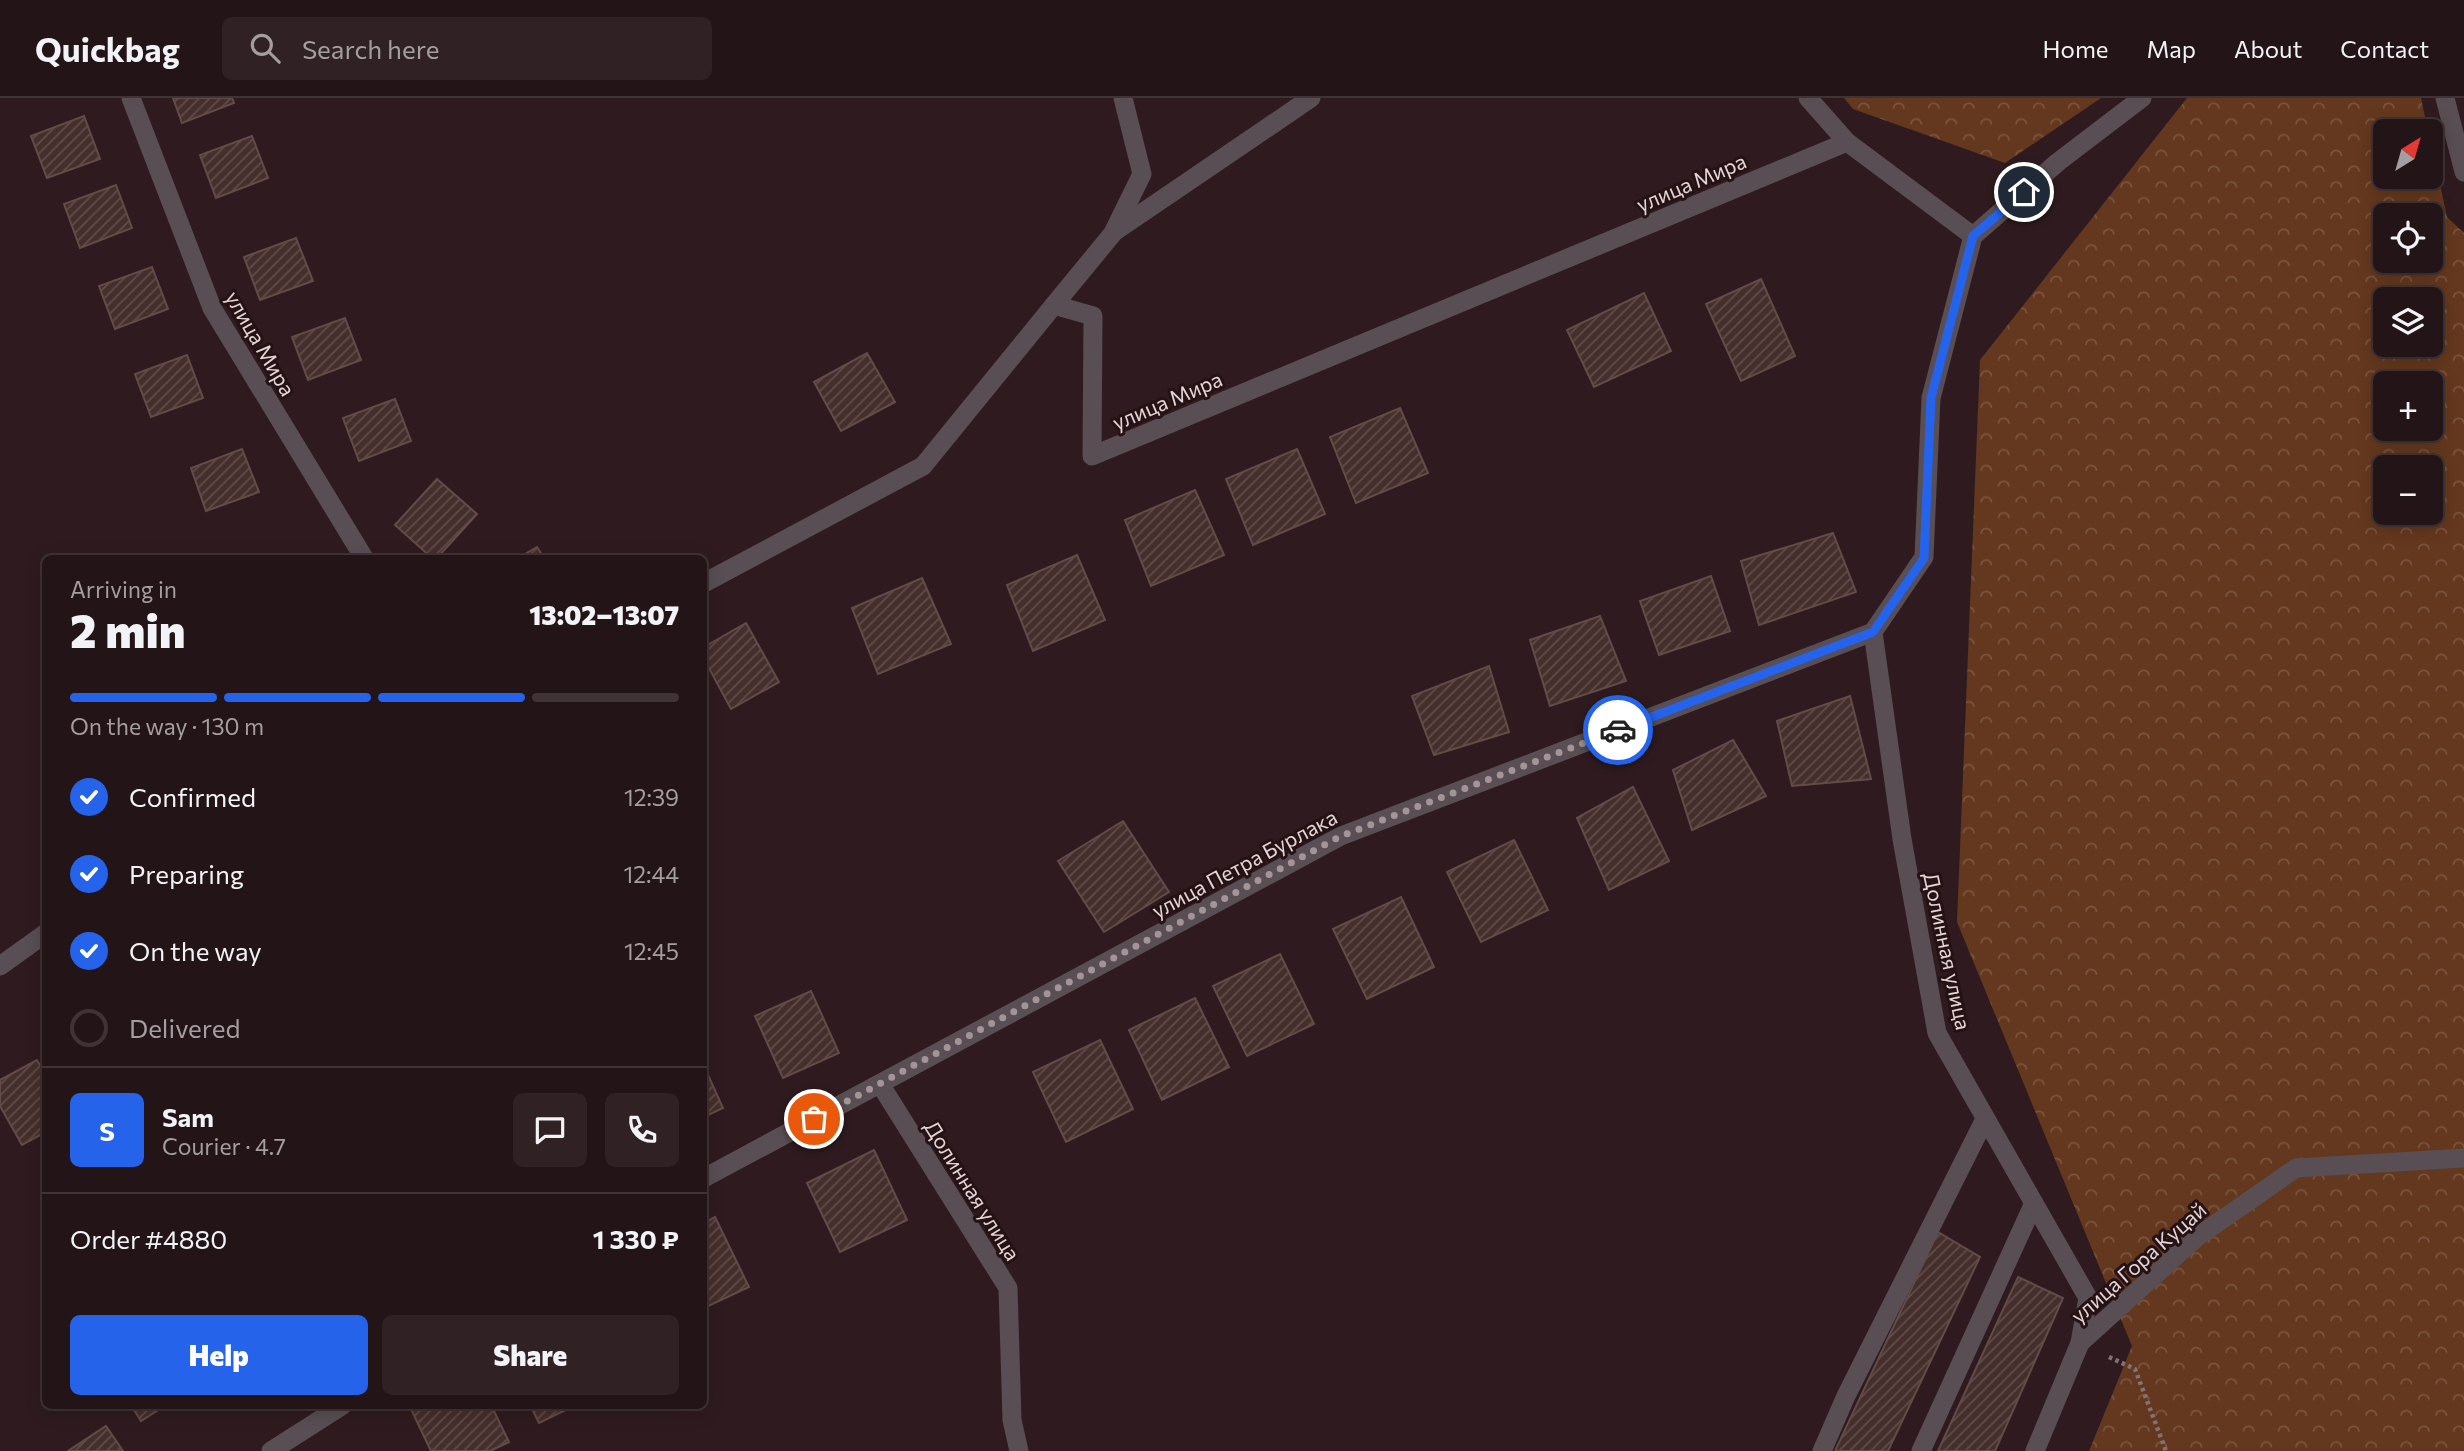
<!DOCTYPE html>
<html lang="en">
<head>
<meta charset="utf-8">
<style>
	:root { --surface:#231417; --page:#2f2124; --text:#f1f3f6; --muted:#a39ea1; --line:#403336; --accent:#2563eb }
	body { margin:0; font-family:Commissioner,sans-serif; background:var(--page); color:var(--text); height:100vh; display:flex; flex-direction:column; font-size:26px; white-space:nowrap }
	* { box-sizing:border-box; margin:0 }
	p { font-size:23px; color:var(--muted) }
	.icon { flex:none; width:38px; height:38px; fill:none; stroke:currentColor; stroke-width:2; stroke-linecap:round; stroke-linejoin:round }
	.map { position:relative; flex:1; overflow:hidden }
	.panel { position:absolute; left:42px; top:457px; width:665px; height:854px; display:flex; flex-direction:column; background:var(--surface); border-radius:10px; box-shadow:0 4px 18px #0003,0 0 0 2px var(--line) }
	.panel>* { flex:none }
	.needle { width:46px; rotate:37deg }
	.fabs { position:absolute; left:2373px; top:21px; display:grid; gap:14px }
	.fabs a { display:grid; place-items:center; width:70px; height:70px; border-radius:10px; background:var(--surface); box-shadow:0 4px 18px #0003,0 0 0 2px var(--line); font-size:35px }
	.pin { position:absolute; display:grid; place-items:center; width:60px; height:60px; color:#fff; margin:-30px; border:4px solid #fff; border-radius:50%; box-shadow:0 2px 7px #0007 }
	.courier { position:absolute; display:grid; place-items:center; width:70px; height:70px; margin:-35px; border:5px solid #2563eb; border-radius:50%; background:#fff; color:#222; box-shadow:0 2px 9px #0007 }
	.summary em { font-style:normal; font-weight:800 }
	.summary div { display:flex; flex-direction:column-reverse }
	.summary { display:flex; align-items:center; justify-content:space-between; height:119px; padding:0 28px }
	h1 { font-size:46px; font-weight:800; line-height:52px }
	.bar { display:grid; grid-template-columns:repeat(4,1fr); gap:10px 7px; align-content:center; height:84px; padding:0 28px }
	.bar i { height:9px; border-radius:5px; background:var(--line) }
	.bar .current { background:var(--accent) }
	.bar p { grid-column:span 4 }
	.line { display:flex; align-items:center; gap:18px; padding:0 28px; border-top:2px solid var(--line) }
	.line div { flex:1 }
	.round { display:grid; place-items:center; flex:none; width:74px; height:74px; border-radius:10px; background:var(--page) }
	ol { padding:0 28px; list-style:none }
	li { display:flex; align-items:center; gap:21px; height:77px }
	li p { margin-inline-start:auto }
	li .icon { padding:7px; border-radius:50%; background:var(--accent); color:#fff; stroke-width:4 }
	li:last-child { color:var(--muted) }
	li i { width:38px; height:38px; border:4px solid var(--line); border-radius:50% }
	.button { display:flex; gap:14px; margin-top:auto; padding:14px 28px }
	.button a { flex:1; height:80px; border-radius:10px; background:var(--accent); color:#fff; font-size:28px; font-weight:800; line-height:80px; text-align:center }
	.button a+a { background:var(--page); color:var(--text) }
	header { display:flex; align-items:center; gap:42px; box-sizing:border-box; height:98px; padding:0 35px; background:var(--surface); border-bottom:2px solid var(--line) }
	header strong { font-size:33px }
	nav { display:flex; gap:38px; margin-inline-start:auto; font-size:24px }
	.search { width:490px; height:63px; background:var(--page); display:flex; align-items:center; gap:18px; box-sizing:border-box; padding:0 24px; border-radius:10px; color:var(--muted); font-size:26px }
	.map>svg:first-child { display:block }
	.forest { fill:url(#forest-crowns); fill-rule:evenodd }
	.building { fill:url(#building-hatch); stroke:#634b48; stroke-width:2 }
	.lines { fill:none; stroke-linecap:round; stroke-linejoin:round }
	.path { stroke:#837275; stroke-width:4.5; stroke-dasharray:3.5 3.5; stroke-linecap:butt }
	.service { stroke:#584e53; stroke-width:19 }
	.minor { stroke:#584e53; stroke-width:19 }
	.done { stroke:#a49497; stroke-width:7; stroke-dasharray:0 12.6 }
	.route { stroke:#2563eb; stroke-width:9 }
	.labels { text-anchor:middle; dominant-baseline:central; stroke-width:6; stroke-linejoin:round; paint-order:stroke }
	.street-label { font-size:21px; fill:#e3d5d7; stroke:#251215 }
</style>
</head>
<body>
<header>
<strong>Quickbag</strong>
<div class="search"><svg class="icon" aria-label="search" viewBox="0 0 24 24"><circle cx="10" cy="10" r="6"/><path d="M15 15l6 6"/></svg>Search here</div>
<nav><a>Home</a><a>Map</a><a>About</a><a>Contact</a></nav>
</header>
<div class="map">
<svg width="2464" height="1353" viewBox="0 0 2464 1353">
	<defs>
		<pattern id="forest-crowns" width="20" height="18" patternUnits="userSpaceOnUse" patternTransform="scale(1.75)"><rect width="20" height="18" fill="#64381e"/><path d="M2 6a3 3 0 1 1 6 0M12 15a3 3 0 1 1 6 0" fill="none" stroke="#7a543e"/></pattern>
		<pattern id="building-hatch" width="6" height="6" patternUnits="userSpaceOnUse" patternTransform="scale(1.75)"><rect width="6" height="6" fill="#452f2c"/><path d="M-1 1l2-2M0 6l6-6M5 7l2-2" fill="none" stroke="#604c4a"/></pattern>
	</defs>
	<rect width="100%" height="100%" fill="#2f1b1f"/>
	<g class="forest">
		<path d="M1844 0H2101L2005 65 1853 11Z"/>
		<path d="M2187 0H2421L2428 33H2385V79H2431V45L2447 119 2464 135V1353H2089L2132 1248 1957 824 1980 262ZM2385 117H2431V163H2385ZM2385 201H2431V247H2385ZM2385 285H2431V331H2385ZM2385 369H2431V415H2385Z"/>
	</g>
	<g class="building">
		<path d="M173 0H232L234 5 182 25Z"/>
		<path d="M84 18 100 61 47 80 31 38Z"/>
		<path d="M252 38 268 80 216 100 200 57Z"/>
		<path d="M116 87 132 130 80 150 64 106Z"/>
		<path d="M296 140 313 183 260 202 244 159Z"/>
		<path d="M152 169 168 211 115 231 99 188Z"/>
		<path d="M1761 181 1795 258 1741 283 1706 206Z"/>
		<path d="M1644 195 1671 253 1594 289 1567 232Z"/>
		<path d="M345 220 361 262 308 282 292 239Z"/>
		<path d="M867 255 895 304 841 333 814 284Z"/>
		<path d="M187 257 203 300 151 319 135 276Z"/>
		<path d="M395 301 411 343 359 363 343 320Z"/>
		<path d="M1400 310 1428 375 1356 405 1330 339Z"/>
		<path d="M242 351 259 394 206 413 191 370Z"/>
		<path d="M1297 351 1325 416 1253 447 1226 381Z"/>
		<path d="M437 381 477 416 437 460H432L395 427Z"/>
		<path d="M1195 392 1224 457 1151 488 1125 422Z"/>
		<path d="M1833 435 1856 494 1759 527 1741 463Z"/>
		<path d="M537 449 544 460H518Z"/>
		<path d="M1077 457 1105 522 1033 553 1007 487Z"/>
		<path d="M1711 478 1730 533 1659 557 1640 503Z"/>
		<path d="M922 480 951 546 878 576 852 510Z"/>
		<path d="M1600 518 1626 583 1550 608 1530 542Z"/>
		<path d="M746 525 779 584 731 611 704 561V549Z"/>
		<path d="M1489 568 1509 634 1434 657 1412 598Z"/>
		<path d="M1850 598 1871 681 1792 688 1777 623Z"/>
		<path d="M1733 642 1766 698 1692 732 1673 672Z"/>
		<path d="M1633 689 1669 763 1609 792 1577 720Z"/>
		<path d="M1123 723 1169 794 1104 834 1058 763Z"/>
		<path d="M1514 742 1548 812 1481 844 1447 774Z"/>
		<path d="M1401 799 1434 869 1367 901 1333 831Z"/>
		<path d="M1280 856 1314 926 1247 958 1213 888Z"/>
		<path d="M811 893 839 955 783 980 755 918Z"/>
		<path d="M1195 900 1229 969 1162 1002 1129 932Z"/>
		<path d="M1100 942 1133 1011 1066 1044 1033 974Z"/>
		<path d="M37 962 46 978V1034L22 1047 0 1008V982Z"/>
		<path d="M704 968 723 1010 704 1019Z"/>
		<path d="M874 1052 907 1122 840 1154 807 1085Z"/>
		<path d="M715 1119 749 1189 704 1210V1125Z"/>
		<path d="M1938 1134 1980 1159 1888 1353H1835Z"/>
		<path d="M2018 1179 2063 1200 1995 1353H1938Z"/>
		<path d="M131 1307H166L141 1323Z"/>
		<path d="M409 1307H491L509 1344 490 1353H431Z"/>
		<path d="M530 1307H576L539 1325Z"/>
		<path d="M106 1328 123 1353H68Z"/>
	</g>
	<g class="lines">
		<path class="path" d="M2109 1259 2135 1271 2166 1353"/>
		<g class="service">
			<path d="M1808 0 1847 44 1973 138"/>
			<path d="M2445 0 2464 74"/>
			<path d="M1114 133 1142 76 1123 0"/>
			<path d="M1054 207 1114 134 1311 0"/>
			<path d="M1822 1353 1846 1298 1985 1021"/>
			<path d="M1921 1353 2034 1105"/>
		</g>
		<g class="minor">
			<path d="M131 0 212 210 364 460"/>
			<path d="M704 485 923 368 1054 207 1093 218 1092 358 1847 44"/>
			<path d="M0 868 46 835"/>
			<path d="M880 986 1008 1190 1012 1322 1019 1353"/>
			<path d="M704 1080 1341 738 1873 534"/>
			<path d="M2080 1245 2197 1139 2296 1070 2464 1060"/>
			<path d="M271 1353 343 1307"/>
			<path d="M2035 1353 2080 1245 2088 1200 1937 935 1902 741 1873 534 1924 459 1931 300 1973 138 2058 64 2142 0"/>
		</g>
	</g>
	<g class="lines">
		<path class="done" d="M814 1021 1341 738 1618 632"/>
		<path class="route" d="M1618 632 1873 534 1924 460 1931 300 1973 138 2024 94"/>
	</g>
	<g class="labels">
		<g class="street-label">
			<text transform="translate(1691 84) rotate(-23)">улица Мира</text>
			<text transform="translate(261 245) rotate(60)">улица Мира</text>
			<text transform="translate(1167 302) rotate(-23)">улица Мира</text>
			<text transform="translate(1244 765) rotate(-28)">улица Петра Бурлака</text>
			<text transform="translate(1948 853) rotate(78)">Долинная улица</text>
			<text transform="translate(973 1092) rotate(58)">Долинная улица</text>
			<text transform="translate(2138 1164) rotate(-41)">улица Гора Куцай</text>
		</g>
	</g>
</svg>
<div class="fabs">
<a><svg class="needle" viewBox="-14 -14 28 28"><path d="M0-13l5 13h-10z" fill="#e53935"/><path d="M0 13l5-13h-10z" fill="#a39ea1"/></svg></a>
<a><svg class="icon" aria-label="locate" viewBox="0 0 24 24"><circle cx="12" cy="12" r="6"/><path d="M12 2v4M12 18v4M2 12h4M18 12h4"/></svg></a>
<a><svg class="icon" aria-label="layers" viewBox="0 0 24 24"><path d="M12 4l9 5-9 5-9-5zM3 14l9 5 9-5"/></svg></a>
<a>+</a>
<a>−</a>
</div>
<div class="pin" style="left:814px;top:1021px;background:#ea580c"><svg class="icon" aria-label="bag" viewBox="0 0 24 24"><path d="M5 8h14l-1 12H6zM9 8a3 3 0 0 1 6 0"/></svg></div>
<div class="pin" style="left:2024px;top:94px;background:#1f2937"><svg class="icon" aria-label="home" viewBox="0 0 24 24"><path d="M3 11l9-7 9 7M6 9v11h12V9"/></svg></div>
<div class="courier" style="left:1618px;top:632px"><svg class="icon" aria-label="car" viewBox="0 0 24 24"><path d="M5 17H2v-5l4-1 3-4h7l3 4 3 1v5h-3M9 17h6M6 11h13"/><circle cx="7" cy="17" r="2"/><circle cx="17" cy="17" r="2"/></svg></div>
<section class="panel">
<div class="summary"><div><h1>2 min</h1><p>Arriving in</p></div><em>13:02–13:07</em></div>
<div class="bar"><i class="current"></i><i class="current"></i><i class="current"></i><i></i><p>On the way · 130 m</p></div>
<ol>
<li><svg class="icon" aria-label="check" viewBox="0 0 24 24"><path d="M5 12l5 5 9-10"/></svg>Confirmed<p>12:39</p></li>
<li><svg class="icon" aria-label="check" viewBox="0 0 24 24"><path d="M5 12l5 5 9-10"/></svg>Preparing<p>12:44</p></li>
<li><svg class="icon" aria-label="check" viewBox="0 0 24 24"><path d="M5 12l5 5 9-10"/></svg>On the way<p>12:45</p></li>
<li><i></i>Delivered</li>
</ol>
<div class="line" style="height:126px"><b class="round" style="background:var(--accent);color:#fff">S</b><div><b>Sam</b><p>Courier · 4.7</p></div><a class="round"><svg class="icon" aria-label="chat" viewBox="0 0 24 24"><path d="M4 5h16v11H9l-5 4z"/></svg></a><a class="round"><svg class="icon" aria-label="phone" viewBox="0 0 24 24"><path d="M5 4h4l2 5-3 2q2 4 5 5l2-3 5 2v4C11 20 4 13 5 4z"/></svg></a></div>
<div class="line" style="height:91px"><div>Order #4880</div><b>1 330 ₽</b></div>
<div class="button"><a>Help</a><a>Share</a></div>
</section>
</div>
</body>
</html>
